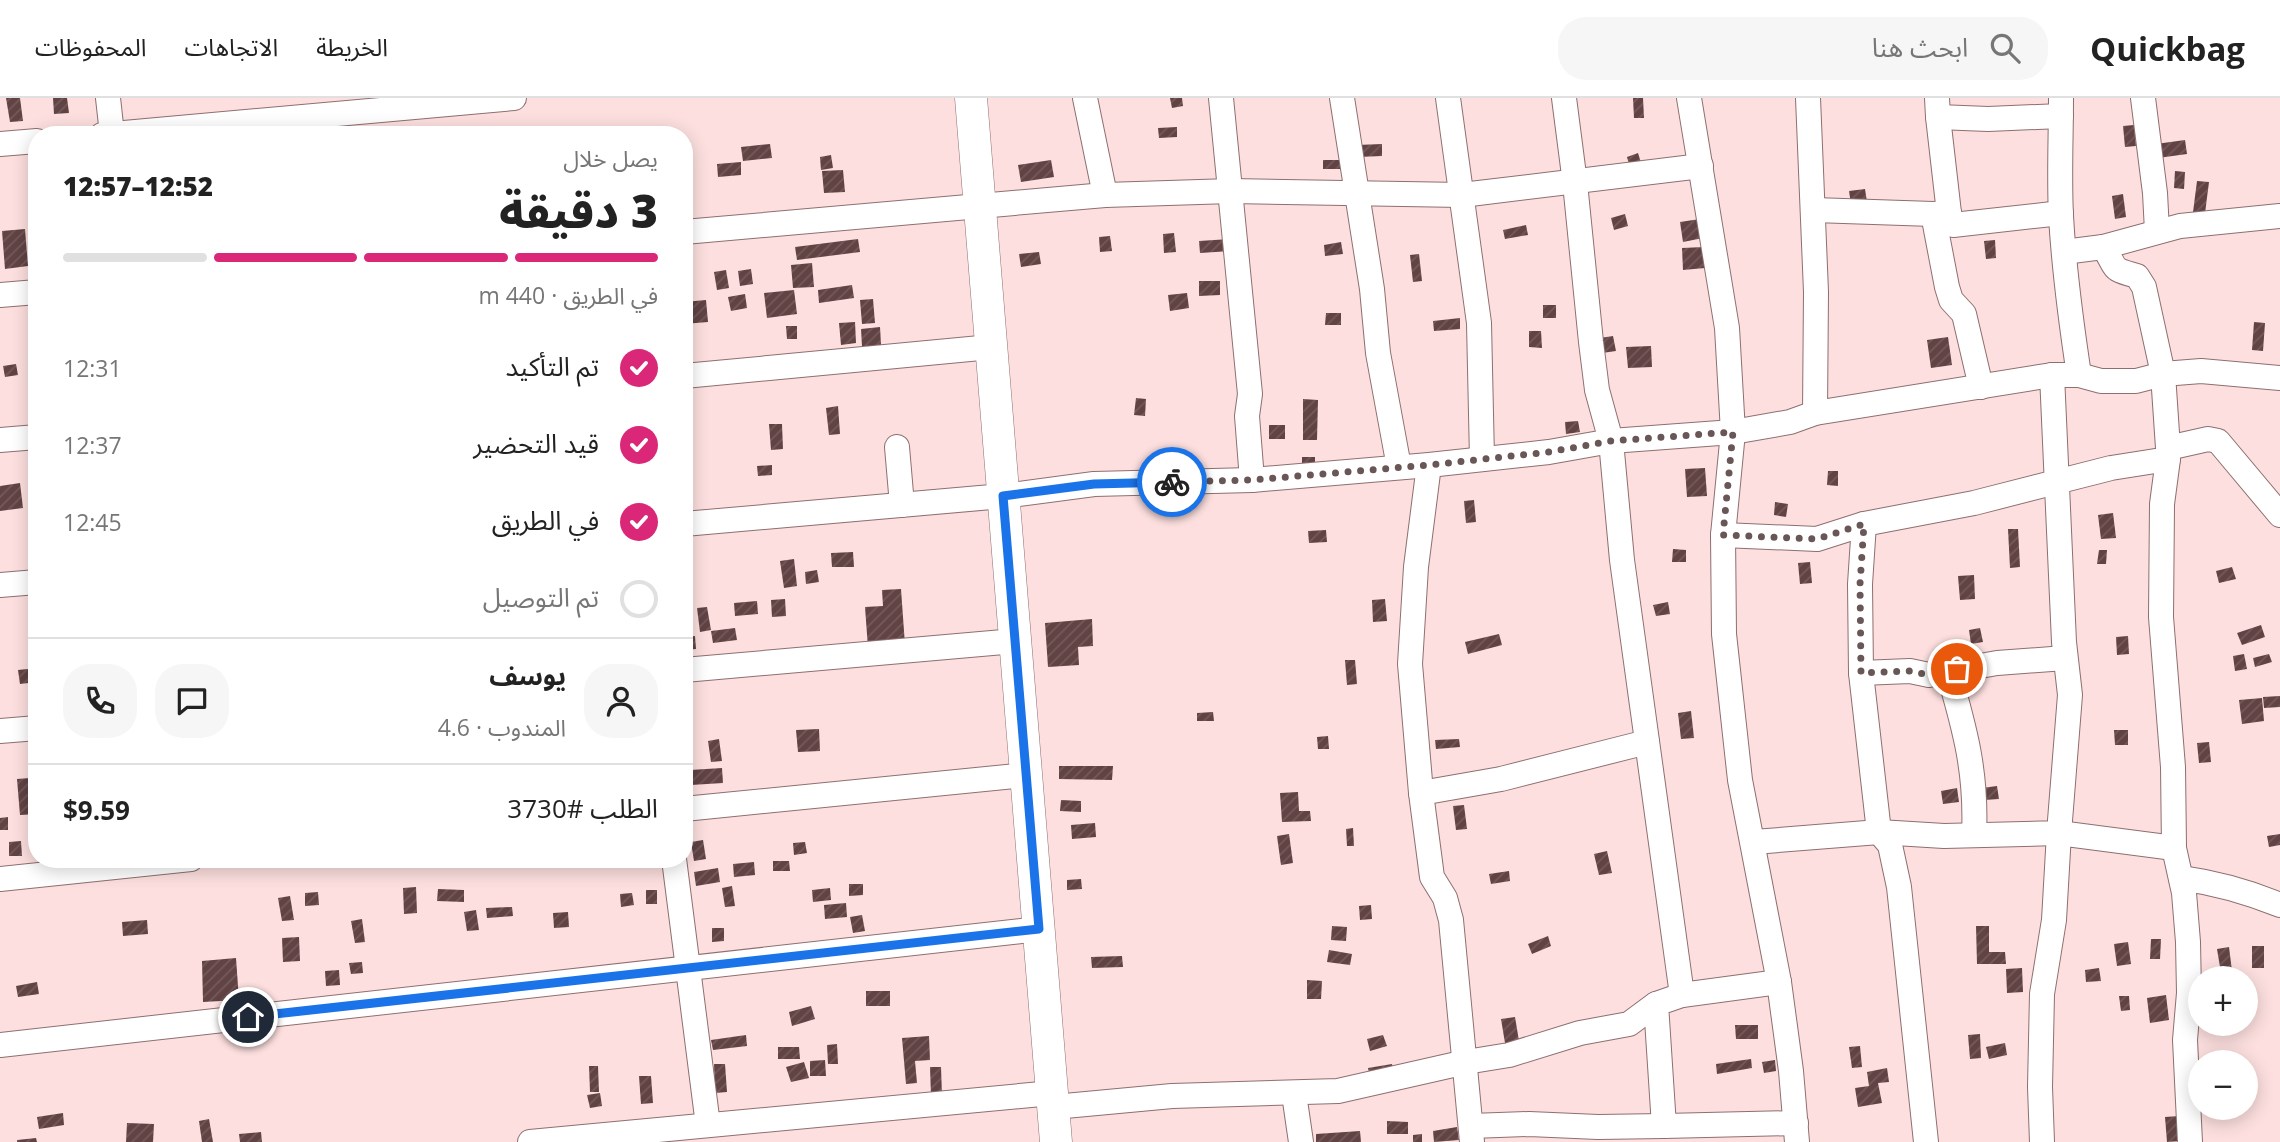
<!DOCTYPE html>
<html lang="ar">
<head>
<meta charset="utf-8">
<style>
	:root { --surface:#fff; --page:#f6f6f6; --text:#222; --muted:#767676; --line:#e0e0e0; --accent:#db2777 }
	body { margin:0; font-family:"Open Sans","Noto Sans Arabic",sans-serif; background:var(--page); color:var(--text); direction:rtl; height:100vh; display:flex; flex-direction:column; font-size:26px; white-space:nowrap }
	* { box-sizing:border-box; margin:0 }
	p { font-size:23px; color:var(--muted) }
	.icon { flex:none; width:38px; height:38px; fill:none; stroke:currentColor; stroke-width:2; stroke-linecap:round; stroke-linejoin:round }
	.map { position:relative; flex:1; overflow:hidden; direction:ltr }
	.drawer { position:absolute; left:28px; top:28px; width:665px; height:742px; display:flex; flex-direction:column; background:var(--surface); border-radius:28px; box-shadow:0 4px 18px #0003; direction:rtl }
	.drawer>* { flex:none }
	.fabs { position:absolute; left:2188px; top:868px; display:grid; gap:14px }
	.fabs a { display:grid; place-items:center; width:70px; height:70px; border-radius:50%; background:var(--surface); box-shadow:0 4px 18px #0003; font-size:35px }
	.pin { position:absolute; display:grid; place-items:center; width:60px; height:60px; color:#fff; margin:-30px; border:4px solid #fff; border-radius:50%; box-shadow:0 2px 7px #0007 }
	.courier { position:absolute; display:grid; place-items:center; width:70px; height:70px; margin:-35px; border:5px solid #1a73e8; border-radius:50%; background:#fff; color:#222; box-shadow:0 2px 9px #0007 }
	.overview em { font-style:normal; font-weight:800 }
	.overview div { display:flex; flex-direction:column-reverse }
	.overview { display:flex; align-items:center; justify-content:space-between; height:119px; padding:0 35px }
	h1 { font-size:46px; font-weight:800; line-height:52px }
	.bar { display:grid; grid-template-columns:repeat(4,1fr); gap:10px 7px; align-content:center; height:84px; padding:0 35px }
	.bar i { height:9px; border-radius:5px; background:var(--line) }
	.bar .active { background:var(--accent) }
	.bar p { grid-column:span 4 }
	.line { display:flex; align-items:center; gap:18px; padding:0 35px; border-top:2px solid var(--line) }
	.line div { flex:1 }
	.round { display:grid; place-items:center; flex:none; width:74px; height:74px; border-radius:28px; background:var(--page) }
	ol { padding:0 35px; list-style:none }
	li { display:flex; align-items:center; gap:21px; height:77px }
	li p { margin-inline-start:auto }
	li .icon { padding:7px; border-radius:50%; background:var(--accent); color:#fff; stroke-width:4 }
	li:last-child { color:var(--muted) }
	li i { width:38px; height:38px; border:4px solid var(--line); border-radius:50% }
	header { display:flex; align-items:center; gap:42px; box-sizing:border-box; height:98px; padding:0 35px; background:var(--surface); border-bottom:2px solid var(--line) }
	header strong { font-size:33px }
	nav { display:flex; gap:38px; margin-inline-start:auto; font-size:24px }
	.search { width:490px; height:63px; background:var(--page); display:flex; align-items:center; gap:18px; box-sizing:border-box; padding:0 24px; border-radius:28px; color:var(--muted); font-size:26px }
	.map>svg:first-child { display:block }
	.building { fill:url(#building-hatch) }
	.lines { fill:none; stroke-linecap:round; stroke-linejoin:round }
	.minor-casing { stroke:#8e6f6f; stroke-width:26 }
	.tertiary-casing { stroke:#8e6f6f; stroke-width:33 }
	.minor { stroke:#fff; stroke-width:24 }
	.tertiary { stroke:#fff; stroke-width:32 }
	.done { stroke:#695656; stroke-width:7; stroke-dasharray:0 12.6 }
	.route { stroke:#1a73e8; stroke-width:9 }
</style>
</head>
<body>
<header>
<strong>Quickbag</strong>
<div class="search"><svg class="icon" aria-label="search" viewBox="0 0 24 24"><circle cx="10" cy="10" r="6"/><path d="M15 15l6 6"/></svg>ابحث هنا</div>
<nav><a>الخريطة</a><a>الاتجاهات</a><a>المحفوظات</a></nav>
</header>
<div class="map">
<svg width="2280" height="1044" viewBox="0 0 2280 1044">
	<defs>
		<pattern id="building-hatch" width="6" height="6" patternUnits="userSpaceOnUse" patternTransform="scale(1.75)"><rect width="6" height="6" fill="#614344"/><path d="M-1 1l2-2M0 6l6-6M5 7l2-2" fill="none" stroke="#735a5b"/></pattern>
	</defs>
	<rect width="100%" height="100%" fill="#fddfdf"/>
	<g class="building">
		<path d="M6 0H20L23 23 10 24Z"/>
		<path d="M53 0H67L69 15 54 16Z"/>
		<path d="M1170 0H1182L1183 8 1172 10Z"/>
		<path d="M1633 0H1643L1644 20H1634Z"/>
		<path d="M2134 27 2136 48 2125 49 2123 28Z"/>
		<path d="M1177 29V39L1159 40 1158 30Z"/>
		<path d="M2185 42 2187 56 2158 60 2156 46Z"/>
		<path d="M770 46 772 60 743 63 741 49Z"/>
		<path d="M1382 46V58L1358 59 1357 47Z"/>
		<path d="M1638 55 1644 74 1632 77 1627 59Z"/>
		<path d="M831 57 833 70 821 72 820 59Z"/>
		<path d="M1051 62 1054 79 1021 84 1018 67Z"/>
		<rect x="1323" y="62" width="18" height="9"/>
		<path d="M741 64V77L718 79 717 66Z"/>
		<path d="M843 72 845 94 824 95 822 73Z"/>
		<path d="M2175 73 2185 74 2184 91 2174 90Z"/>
		<path d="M2197 83 2209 84 2204 123 2192 122Z"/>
		<path d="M1865 91 1867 104 1851 106 1849 93Z"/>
		<path d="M2123 96 2126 119 2115 121 2112 98Z"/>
		<path d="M1625 116 1628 128 1614 132 1611 120Z"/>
		<path d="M1700 121 1703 140 1683 144 1680 124Z"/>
		<path d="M1526 127 1528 137 1505 141 1503 132Z"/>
		<path d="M25 131 28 168 5 171 2 133Z"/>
		<path d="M1174 135 1176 154 1164 155 1163 136Z"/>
		<path d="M1110 138 1112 153 1100 154 1099 139Z"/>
		<path d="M858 141 860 154 797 162 795 149Z"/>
		<path d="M1230 141 1231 153 1200 155 1199 143Z"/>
		<path d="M1995 142 1996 160 1986 161 1984 143Z"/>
		<path d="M1341 144 1343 156 1325 158 1324 147Z"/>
		<path d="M1704 149 1705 170 1683 172 1682 150Z"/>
		<path d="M1039 154 1041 166 1021 169 1019 156Z"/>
		<path d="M1419 156 1422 183 1413 184 1410 157Z"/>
		<path d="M812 165 814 189 793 190 791 167Z"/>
		<path d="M751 171 753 186 740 188 738 173Z"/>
		<path d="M726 172 729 190 717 192 714 174Z"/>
		<path d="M1199 183H1220V197L1199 198Z"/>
		<path d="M852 187 854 200 819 205 818 192Z"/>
		<path d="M794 192 797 216 767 220 764 195Z"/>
		<path d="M1187 195 1189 210 1170 213 1168 197Z"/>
		<path d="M745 196 747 210 731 213 728 199Z"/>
		<path d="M873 201 875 225 862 226 860 202Z"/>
		<path d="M706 202 708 224 684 226V204Z"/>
		<rect x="1543" y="207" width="13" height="13"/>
		<path d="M1326 215H1341V227H1325Z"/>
		<path d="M1460 220V231L1434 233 1433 223Z"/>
		<path d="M855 224 856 245 841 247 839 225Z"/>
		<path d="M2254 224 2265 225 2263 253 2252 252Z"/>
		<path d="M786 228H797V241H787Z"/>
		<path d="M880 229 882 263 863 265 861 231Z"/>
		<path d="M1529 233H1541L1542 250 1529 249Z"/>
		<path d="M1613 238 1616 253 1602 255 1600 240Z"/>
		<path d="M1948 239 1952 267 1931 270 1927 242Z"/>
		<path d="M1651 248 1652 269 1628 270 1626 249Z"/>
		<path d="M16 266 18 277 5 279 3 268Z"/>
		<path d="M1136 300 1146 301 1145 318 1134 317Z"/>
		<path d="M1303 301 1318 302 1317 342H1303Z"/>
		<path d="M838 308 840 336 829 337 826 310Z"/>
		<path d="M1578 323 1580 334 1566 336 1565 324Z"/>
		<path d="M769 326H782L783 351 771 352Z"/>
		<rect x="1269" y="327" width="16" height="14"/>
		<rect x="1302" y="359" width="13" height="13"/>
		<path d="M772 367V377L758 378 757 368Z"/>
		<path d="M1705 370 1707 398 1687 399 1685 371Z"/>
		<path d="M1828 373H1838V388L1827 387Z"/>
		<path d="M20 385 23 410 0 413V388Z"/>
		<path d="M1474 402 1476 424 1466 425 1464 403Z"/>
		<path d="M1775 404 1788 406 1786 419 1774 417Z"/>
		<path d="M2113 415 2116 440 2101 441 2098 417Z"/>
		<path d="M2008 431H2018L2020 469 2010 470Z"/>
		<path d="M1326 432 1327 444 1309 445 1308 433Z"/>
		<path d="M1673 451 1686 452V464H1672Z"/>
		<path d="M2099 452H2107L2106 466H2097Z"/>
		<path d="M853 454 854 469H832L831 455Z"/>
		<path d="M794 461 797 488 784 490 780 463Z"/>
		<path d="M1810 464 1812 485 1800 486 1798 465Z"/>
		<path d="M2232 469 2236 481 2219 485 2216 473Z"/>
		<path d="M817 472 819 484 806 486 805 474Z"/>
		<path d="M1974 477 1975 501 1960 502 1958 478Z"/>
		<path d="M684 483 689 505H684Z"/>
		<path d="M901 491 905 547 868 550 865 509 883 508 882 492Z"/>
		<path d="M785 501 786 518 772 519 771 502Z"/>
		<path d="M1385 501 1387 523 1373 524 1372 502Z"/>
		<path d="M757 503 758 516 735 518 734 505Z"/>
		<path d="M1668 504 1670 516 1656 518 1653 507Z"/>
		<path d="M707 509 711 532 700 534 697 510Z"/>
		<path d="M1092 521 1093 548 1078 549 1079 567 1048 569 1045 525Z"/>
		<path d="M2261 527 2265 539 2242 547 2237 535Z"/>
		<path d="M735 530 737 542 713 545 711 533Z"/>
		<path d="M1980 530 1983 544 1971 546 1969 532Z"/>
		<path d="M1499 536 1502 547 1468 556 1465 544Z"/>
		<path d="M695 538 696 551 684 552V539Z"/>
		<path d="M2128 538 2129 556 2117 557 2116 539Z"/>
		<path d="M2244 556 2247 571 2235 573 2233 558Z"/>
		<path d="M2269 556 2272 564 2255 569 2253 560Z"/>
		<path d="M1345 562H1355L1357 586 1347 587Z"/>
		<path d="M37 570V584L20 586 18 572Z"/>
		<path d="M2280 598V609L2264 610 2263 599Z"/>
		<path d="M2262 600 2264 623 2242 626 2239 602Z"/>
		<path d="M1691 613 1694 640 1681 641 1678 615Z"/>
		<path d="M1213 614 1214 623H1197V615Z"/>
		<path d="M819 631 820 653 798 654 796 632Z"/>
		<path d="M2114 632H2128V647H2115Z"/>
		<path d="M1328 638 1329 651H1318L1317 639Z"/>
		<path d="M719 641 722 663 711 664 708 643Z"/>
		<path d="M1459 641 1460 649 1436 651 1435 642Z"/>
		<path d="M2209 644 2211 664 2199 665 2197 645Z"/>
		<path d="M1059 668H1113L1112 682 1059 681Z"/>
		<path d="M722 670 723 685 691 687 690 672Z"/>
		<path d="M30 680 32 704 37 703V716L20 717 17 681Z"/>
		<path d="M1997 688 1999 701 1984 702 1982 690Z"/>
		<path d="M1957 690 1959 704 1943 706 1941 693Z"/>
		<path d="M1298 694 1299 713H1310L1311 723 1282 724 1280 695Z"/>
		<path d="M1061 702 1081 703V714L1060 713Z"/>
		<path d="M1464 707 1467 731 1456 732 1453 708Z"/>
		<path d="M8 719V732H0V720Z"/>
		<path d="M1095 725 1096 739 1072 741 1071 727Z"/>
		<path d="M1353 730 1354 748H1347L1346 731Z"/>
		<path d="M1289 736 1293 765 1281 767 1277 738Z"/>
		<path d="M2280 736V747L2269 749 2267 738Z"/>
		<path d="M703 742 706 761 694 763 691 744Z"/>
		<path d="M21 743 22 758H9V744Z"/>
		<path d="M805 744 807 755 794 757 793 745Z"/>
		<path d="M1607 753 1612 775 1599 777 1594 756Z"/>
		<path d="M773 763H789L790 773H773Z"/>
		<path d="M754 764 755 777 734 779 733 766Z"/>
		<path d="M718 770 720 784 696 788 694 774Z"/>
		<path d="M1509 773 1510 783 1491 786 1489 776Z"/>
		<path d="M1081 781 1082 791 1067 792V782Z"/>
		<path d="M849 786H863V797L849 798Z"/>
		<path d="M732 788 735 808 725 809 722 790Z"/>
		<path d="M416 789 417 815 404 816 403 790Z"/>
		<path d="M830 790 831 802 813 804 812 792Z"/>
		<path d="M438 791 464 792V804L437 803Z"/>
		<rect x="646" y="792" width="11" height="14"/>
		<path d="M318 794 319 807 305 808V795Z"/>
		<path d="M632 795 634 807 621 809 620 796Z"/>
		<path d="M290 798 294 822 282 823 278 800Z"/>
		<path d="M846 805 847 819 825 821 824 807Z"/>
		<path d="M1371 807 1372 821 1360 822 1359 808Z"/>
		<path d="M512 809 513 818 487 820 486 810Z"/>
		<path d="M476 812 479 832 467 833 464 814Z"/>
		<path d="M568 814 569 829 554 830 553 815Z"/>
		<path d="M862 817 865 833 853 835 850 819Z"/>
		<path d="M362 821 365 844 355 845 351 823Z"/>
		<path d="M147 822 148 836 123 838 122 824Z"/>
		<path d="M1332 828 1347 829 1346 843 1331 842Z"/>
		<path d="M1976 828H1989V854H2005L2006 866H1977Z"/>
		<path d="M712 830H724V843L712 844Z"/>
		<path d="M1548 838 1551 848 1532 856 1528 846Z"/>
		<path d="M299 839 300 863 283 864 282 840Z"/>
		<path d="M2151 841H2161L2160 861H2150Z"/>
		<path d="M2128 844 2131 866 2117 868 2114 846Z"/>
		<rect x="2252" y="848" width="12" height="22"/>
		<path d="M2229 849 2232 873 2221 875 2217 851Z"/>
		<path d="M1329 852 1352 856 1350 867 1327 864Z"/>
		<path d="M1122 858 1123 869 1092 870 1091 859Z"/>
		<path d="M236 860 239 902 203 904 202 863Z"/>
		<path d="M362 864 363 875 351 876 349 865Z"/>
		<path d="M2022 870 2023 894 2007 895 2006 871Z"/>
		<path d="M2099 870 2101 883 2086 884 2085 872Z"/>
		<path d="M339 872 340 887 326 888 325 873Z"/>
		<path d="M1307 882 1322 883 1321 901H1307Z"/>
		<path d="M37 884 39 896 18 899 16 888Z"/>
		<rect x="866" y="893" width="24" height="15"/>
		<path d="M2166 897 2169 922 2150 925 2147 900Z"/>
		<path d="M2119 898H2129L2130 912 2121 913Z"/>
		<path d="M811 908 815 921 792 928 789 914Z"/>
		<path d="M1515 919 1520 949 1506 951 1501 921Z"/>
		<path d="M1735 927H1758V941H1736Z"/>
		<path d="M1980 936 1981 960 1970 961 1968 937Z"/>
		<path d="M746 937 747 948 713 952 711 942Z"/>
		<path d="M1383 937 1387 948 1370 953 1367 941Z"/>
		<path d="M929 938 930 962 915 963 917 985 906 986 902 940Z"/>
		<path d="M2005 945 2007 957 1989 961 1986 949Z"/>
		<path d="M837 946 838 966H828L827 947Z"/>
		<path d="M1860 948 1862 969 1852 970 1849 949Z"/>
		<path d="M778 949H799L800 961H778Z"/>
		<path d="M1751 961 1752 970 1717 976 1716 966Z"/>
		<path d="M825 962 826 978H810V963Z"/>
		<path d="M1775 962 1776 973 1764 975 1762 964Z"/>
		<path d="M804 964 809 980 791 984 786 969Z"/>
		<path d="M714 966H725L727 994 715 995Z"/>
		<path d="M1392 966 1394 976 1370 980 1368 970Z"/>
		<path d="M589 968H598L599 994H590Z"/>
		<path d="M930 969H941L942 997 931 998Z"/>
		<path d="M1887 970 1889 984 1878 985 1882 1005 1858 1009 1855 990 1869 988 1867 974Z"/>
		<path d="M639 978H651L653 1005 641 1006Z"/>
		<path d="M600 995 602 1008 590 1010 587 997Z"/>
		<path d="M63 1015 64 1027 39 1031 37 1019Z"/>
		<path d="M2179 1018 2181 1043 2167 1044 2165 1019Z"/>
		<path d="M209 1021 213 1044H202L199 1023Z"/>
		<path d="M1387 1023 1408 1024V1036H1387Z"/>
		<path d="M127 1025 154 1026 153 1044H126Z"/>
		<path d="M1457 1029 1459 1042 1434 1044 1433 1033Z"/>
		<path d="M1360 1033 1361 1044H1316V1036Z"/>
		<path d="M261 1034 262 1044H240L239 1036Z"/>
		<path d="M1422 1036V1044H1413V1037Z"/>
		<path d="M36 1040 37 1044H17V1042Z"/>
	</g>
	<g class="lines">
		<g class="minor-casing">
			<g id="minor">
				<path d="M108 0 112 36"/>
				<path d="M1085 0 1105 97"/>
				<path d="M1221 0 1250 296 1247 318 1252 382"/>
				<path d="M1342 0 1372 191 1378 255 1399 369"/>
				<path d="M1448 0 1479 225 1482 361"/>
				<path d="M1564 0 1575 85 1591 244 1597 292 1611 343 1622 462 1682 897 1656 906 1664 1028"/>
				<path d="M1689 0 1727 230 1733 334 1723 437 1724 536 1740 682 1779 884 1791 973 1797 1044"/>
				<path d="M1808 0 1816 194 1815 315"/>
				<path d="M1937 0 1938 19 1949 115 1953 127 2061 115"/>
				<path d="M2061 0C2061 39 2059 79 2061 118 2064 172 2071 224 2079 277"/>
				<path d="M2143 0 2155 95 2157 133"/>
				<path d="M1938 19 1988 21 2061 18"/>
				<path d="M102 37 514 0"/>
				<path d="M0 46 37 43"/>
				<path d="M1814 112 1933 116 1949 115"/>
				<path d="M1933 116 1947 189 1951 202 1964 216 1981 289"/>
				<path d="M684 134 1105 97 1231 93 1462 97 1701 68"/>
				<path d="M2103 149C2119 171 2107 170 2137 178L2144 189 2163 276 2168 350 2208 341 2218 343 2280 417"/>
				<path d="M2064 154 2103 149 2180 128 2280 118"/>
				<path d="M0 197 37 194"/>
				<path d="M684 278 991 249"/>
				<path d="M0 342 37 339"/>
				<path d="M897 349 902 407"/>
				<path d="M2168 361 2162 406 2161 519 2173 669 2174 750 2184 795 2188 844 2189 895 2185 942 2190 1044"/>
				<path d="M1429 367 1416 469 1410 566 1421 695 1432 779 1445 800 1451 822 1472 1044"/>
				<path d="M684 426 1003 398 1094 386 1252 382 1429 367 1549 354 1611 343 1733 334 1790 324 1815 315 2052 277H2079L2101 283H2136L2163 276 2201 273 2280 280"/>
				<path d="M1864 426 1860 486 1861 575 1879 734 1890 747 1899 789 1926 1044"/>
				<path d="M1723 437 1817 441 1864 426 1974 405 2111 370 2168 361V350"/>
				<path d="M0 487 37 484"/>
				<path d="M684 572 1015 543"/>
				<path d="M1948 573C1965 631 1977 675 1974 737"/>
				<path d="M1861 575 1910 573 1929 577 1997 565 2065 560"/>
				<path d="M0 633 37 630"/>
				<path d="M1421 695 1501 681 1647 644"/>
				<path d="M684 711 1026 677"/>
				<path d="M1754 744 1879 734 1944 738 2059 735 2070 597 2064 544 2052 277"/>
				<path d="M674 761 708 1027"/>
				<path d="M2181 780C2217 785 2246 793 2280 807"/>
				<path d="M0 781 191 761"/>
				<path d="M1682 897 1779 884"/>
				<path d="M0 947 1039 831"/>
				<path d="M1294 996 1301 1044"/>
				<path d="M1054 1009 1172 998 1338 993 1466 964 1509 957 1580 935 1629 926 1656 906"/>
				<path d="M1471 1028 1529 1026 1598 1029 1664 1028 1796 1025"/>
				<path d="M530 1044 1052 995"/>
				<path d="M2042 1044 2040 989 2042 896 2054 822 2059 735 2174 750"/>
			</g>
		</g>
		<g class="tertiary-casing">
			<path id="tertiary" d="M971 0 1056 1044"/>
		</g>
		<use href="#minor" class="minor"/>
		<use href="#tertiary" class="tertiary"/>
	</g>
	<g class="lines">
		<path class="done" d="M1172 384 1252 382 1429 367 1549 354 1611 343 1733 334 1723 437 1817 441 1864 426 1860 486 1861 575 1910 573 1929 577 1957 571"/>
		<path class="route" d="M248 919 1039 831 1003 398 1094 386 1172 384"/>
	</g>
</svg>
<div class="fabs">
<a>+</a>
<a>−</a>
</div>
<div class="pin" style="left:1957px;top:571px;background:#ea580c"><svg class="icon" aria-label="bag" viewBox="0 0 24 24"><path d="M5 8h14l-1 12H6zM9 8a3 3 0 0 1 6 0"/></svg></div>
<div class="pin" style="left:248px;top:919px;background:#1f2937"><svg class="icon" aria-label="home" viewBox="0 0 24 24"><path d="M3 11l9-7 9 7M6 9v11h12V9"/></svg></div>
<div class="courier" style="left:1172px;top:384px"><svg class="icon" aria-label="bike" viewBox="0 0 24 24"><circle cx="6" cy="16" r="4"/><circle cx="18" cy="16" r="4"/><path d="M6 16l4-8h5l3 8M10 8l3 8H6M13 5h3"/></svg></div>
<section class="drawer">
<div class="overview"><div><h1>3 دقيقة</h1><p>يصل خلال</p></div><em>12:52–12:57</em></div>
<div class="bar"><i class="active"></i><i class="active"></i><i class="active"></i><i></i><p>في الطريق · 440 m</p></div>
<ol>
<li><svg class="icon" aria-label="check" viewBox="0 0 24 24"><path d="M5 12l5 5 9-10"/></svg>تم التأكيد<p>12:31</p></li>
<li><svg class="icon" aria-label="check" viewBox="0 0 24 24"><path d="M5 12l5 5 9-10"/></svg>قيد التحضير<p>12:37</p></li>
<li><svg class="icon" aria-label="check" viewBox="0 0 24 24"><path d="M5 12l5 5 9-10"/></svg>في الطريق<p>12:45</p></li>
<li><i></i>تم التوصيل</li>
</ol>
<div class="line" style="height:126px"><a class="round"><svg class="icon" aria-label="person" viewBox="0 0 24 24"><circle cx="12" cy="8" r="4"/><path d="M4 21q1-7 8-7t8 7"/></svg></a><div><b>يوسف</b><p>المندوب · 4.6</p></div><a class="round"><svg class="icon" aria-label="chat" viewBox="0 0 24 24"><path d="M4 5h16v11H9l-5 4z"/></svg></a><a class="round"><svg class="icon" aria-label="phone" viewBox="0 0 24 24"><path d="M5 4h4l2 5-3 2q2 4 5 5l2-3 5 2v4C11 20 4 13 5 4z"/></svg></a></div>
<div class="line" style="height:91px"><div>الطلب #3730</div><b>$9.59</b></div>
</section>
</div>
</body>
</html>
